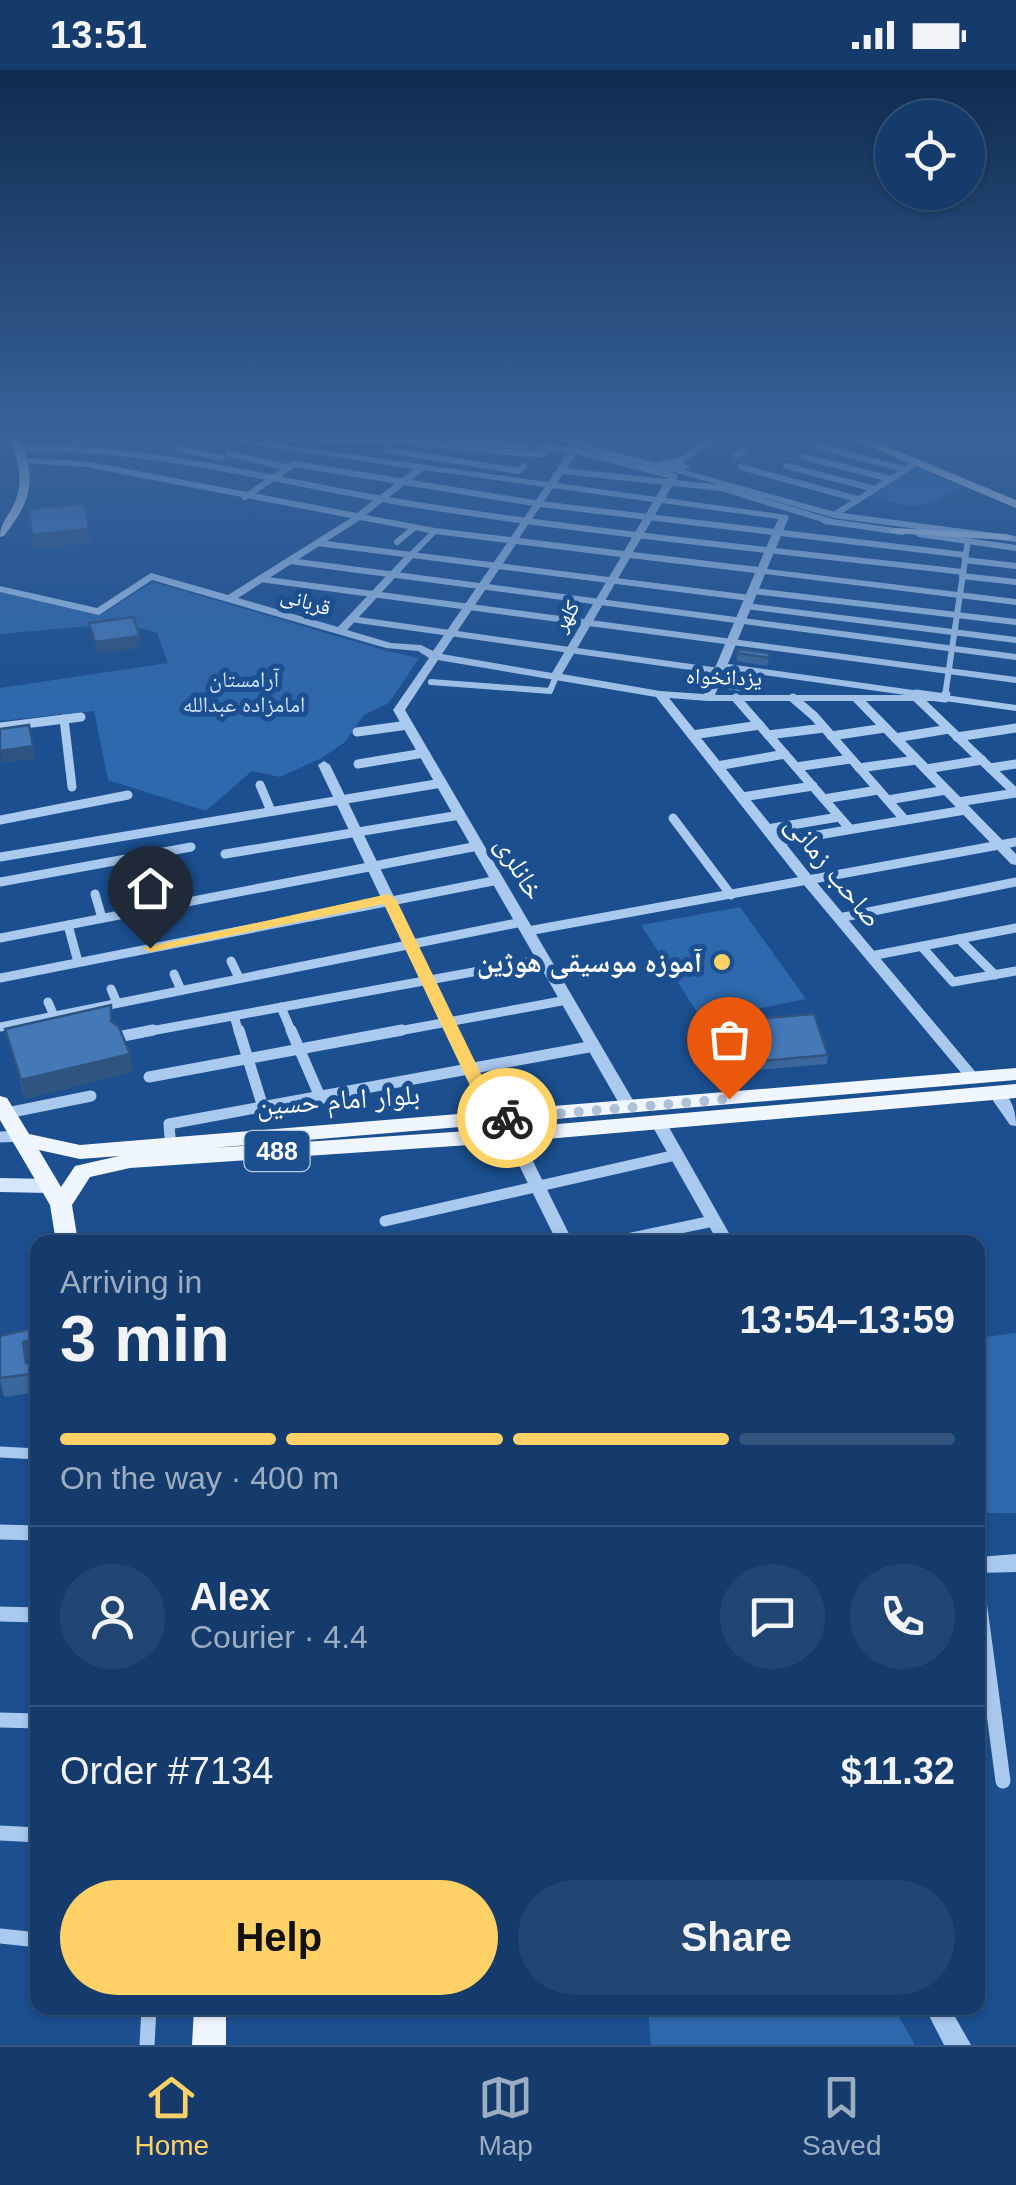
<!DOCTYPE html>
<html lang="en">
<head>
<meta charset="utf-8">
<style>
	:root { --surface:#143b6b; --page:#214673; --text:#f1f3f6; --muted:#9dadc1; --line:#33557e; --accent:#ffd166 }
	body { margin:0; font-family:Helvetica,"Noto Naskh Arabic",sans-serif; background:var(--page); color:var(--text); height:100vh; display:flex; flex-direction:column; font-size:38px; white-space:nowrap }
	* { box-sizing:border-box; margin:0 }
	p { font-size:32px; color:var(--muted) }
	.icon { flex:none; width:55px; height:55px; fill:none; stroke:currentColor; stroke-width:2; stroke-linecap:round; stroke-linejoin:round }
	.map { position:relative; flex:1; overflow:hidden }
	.drawer { position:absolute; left:30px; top:1165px; width:955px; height:780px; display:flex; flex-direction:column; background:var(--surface); border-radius:20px; box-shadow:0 2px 8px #0004,0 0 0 2px var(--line) }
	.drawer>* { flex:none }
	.controls { position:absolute; left:875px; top:30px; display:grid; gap:20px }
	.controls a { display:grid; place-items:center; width:110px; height:110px; border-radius:50%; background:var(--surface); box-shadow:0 2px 8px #0004,0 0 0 2px var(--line); font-size:50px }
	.pin { position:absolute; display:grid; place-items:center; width:85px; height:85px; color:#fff; margin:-102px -42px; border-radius:50% 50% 50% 0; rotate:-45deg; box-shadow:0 0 10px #0007 }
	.pin .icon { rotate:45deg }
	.courier { position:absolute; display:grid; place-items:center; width:100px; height:100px; margin:-50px; border:8px solid #ffd166; border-radius:50%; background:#fff; color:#222; box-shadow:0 2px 12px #0007 }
	.head em { font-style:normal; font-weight:800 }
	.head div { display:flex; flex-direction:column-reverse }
	.head { display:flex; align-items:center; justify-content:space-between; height:170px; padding:0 30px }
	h1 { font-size:65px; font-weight:800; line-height:75px }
	.bar { display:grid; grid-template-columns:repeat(4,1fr); gap:15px 10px; align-content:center; height:120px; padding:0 30px }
	.bar i { height:12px; border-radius:8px; background:var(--line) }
	.bar .current { background:var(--accent) }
	.bar p { grid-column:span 4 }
	.line { display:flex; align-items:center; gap:25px; padding:0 30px; border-top:2px solid var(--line) }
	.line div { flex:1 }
	.round { display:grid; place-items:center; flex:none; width:105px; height:105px; border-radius:52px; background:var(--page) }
	.action { display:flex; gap:20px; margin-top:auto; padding:20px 30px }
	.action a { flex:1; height:115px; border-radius:60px; background:var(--accent); color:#111; font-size:40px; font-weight:800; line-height:115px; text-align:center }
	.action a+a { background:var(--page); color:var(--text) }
	.status { display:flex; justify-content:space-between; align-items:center; height:70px; padding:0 50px; background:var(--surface); direction:ltr }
	.status svg { height:28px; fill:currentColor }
	.tabs { display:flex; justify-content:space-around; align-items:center; height:140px; border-top:2px solid var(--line); background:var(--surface); font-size:28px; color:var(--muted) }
	.tabs a { display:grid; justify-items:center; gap:5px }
	.tabs .current { color:var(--accent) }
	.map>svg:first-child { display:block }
	.green { fill:#2e69ad }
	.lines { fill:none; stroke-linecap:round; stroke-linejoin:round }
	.minor-far3 { stroke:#a9c9ee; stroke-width:6 }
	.minor-far2 { stroke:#a9c9ee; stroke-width:9 }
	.minor-far1 { stroke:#a9c9ee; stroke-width:11 }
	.minor { stroke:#a9c9ee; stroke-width:15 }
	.tertiary { fill:#a9c9ee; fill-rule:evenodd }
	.secondary { fill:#d6e6fa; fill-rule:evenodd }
	.primary { fill:#f0f6ff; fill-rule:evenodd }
	.wall { fill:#3a679d }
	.shaded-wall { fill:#305480 }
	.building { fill:#4478b7; stroke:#305480; stroke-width:2.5 }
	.route { fill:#ffd166 }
	.done { stroke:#afc1d8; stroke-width:10; stroke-dasharray:0 18 }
	.poi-dot { fill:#ffd166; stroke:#1b4f8f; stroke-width:4 }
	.labels { text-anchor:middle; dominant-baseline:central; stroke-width:10; stroke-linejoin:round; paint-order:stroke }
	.far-street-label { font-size:22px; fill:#fff; stroke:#1b4f8f }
	.far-park-label { font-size:22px; fill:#cfe3fa; stroke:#1b4f8f }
	.shield { fill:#1b4f8f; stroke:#bbcadd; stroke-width:2.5 }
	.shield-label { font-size:25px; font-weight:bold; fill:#fff }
	.street-label { font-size:28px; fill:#fff; stroke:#1b4f8f }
	.poi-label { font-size:28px; font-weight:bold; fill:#fff; stroke:#1b4f8f; text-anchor:end }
</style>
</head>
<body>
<div class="status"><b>13:51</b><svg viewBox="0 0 49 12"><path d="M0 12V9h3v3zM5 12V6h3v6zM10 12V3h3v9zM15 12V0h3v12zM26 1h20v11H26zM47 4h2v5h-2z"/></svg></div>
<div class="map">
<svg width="1016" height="1975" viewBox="0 0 1016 1975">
	<rect width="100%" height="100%" fill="#1b4f8f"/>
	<g class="green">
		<path d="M915 397 962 417C918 442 914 439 866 425Z"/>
		<path d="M153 512 387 581 419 588 389 633 364 645 345 672 322 688 280 707 252 701 206 741 108 710 94 641 0 651V618L168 593 157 563 122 553 0 564V522L100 545Z"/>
		<path d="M740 837 806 929 702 950 641 855Z"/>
		<path d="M1016 1263V1443H978V1268Z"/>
		<path d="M648 1938H894L915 1975H651Z"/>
	</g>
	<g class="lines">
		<g class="minor-far3">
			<path d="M280 367C325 372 368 368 412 372 456 377 498 383 543 384L548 378"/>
			<path d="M416 367 524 376"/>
			<path d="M648 367 650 372"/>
			<path d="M541 377 577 381 673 406"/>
			<path d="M820 377 904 399"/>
			<path d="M20 379C154 375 280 413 411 434 594 463 779 481 963 502"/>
			<path d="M179 379 222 388"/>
			<path d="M386 380 519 401 524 396"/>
			<path d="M229 384 290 398"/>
			<path d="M736 385 766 367"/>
			<path d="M804 387 887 408"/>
			<path d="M786 396 871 418"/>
			<path d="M741 397 857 429"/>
			<path d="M563 401 721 418 829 451"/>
			<path d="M245 427 294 394 540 434 965 485"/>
			<path d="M834 445 916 393"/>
			<path d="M825 451 902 462"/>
			<path d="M919 464 1016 478"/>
			<path d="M397 472 414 458"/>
			<path d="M318 473 750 528"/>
			<path d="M411 485 435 461"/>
			<path d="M965 490 1016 496"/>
			<path d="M290 491 1016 587"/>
			<path d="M962 506 1016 512"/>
			<path d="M260 509 1016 610"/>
			<path d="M753 521 1016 552"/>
			<path d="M746 536 1016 570"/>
			<path d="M351 549 719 601"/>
			<path d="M721 596 934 626"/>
			<path d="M431 612 550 621 557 604"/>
			<path d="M714 614 749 619"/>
			<path d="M945 626 968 470"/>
		</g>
		<g class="minor-far2">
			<path d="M916 624 945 628 946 624"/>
			<path d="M736 628 850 759"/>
			<path d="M793 628 814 646 905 750"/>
			<path d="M917 628 1016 723"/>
			<path d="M64 649 72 717"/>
			<path d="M0 657 81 647"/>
			<path d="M357 662 408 655"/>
			<path d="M692 665 760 655"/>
			<path d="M768 665 824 658"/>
			<path d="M831 666 885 658"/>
			<path d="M957 667 1016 658"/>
			<path d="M895 668 949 659"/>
			<path d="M358 694 424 683"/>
			<path d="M717 696 785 684"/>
			<path d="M796 697 850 689"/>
			<path d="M859 698 916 690"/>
			<path d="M990 698 1016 694"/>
			<path d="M926 699 982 690"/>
			<path d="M260 715 271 741"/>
			<path d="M742 727 813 716"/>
			<path d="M824 729 878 720"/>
			<path d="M888 730 946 720"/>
			<path d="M958 732 1016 723"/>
			<path d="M673 748 731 825"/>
			<path d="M0 750 128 725"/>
			<path d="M767 759 839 747"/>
			<path d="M777 772 965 740"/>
			<path d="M225 784 460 745"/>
			<path d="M0 787 442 713"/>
			<path d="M0 812 191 777"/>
			<path d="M95 824 102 848"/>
			<path d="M839 848 1016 812"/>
			<path d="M68 855 78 892"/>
			<path d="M528 861 1016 772"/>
			<path d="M0 868 478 776"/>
			<path d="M959 869 995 905"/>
			<path d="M922 877 953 912 1016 901"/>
			<path d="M871 886 1016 858"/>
			<path d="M231 891 239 908"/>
			<path d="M174 904 181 920"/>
			<path d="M0 908 498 810"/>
			<path d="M111 919 117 933"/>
			<path d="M48 932 54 946"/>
			<path d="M281 937 292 963"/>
			<path d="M234 946 239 963"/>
			<path d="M0 957 522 852"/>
			<path d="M140 963 544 889"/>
			<path d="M388 963 567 930"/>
		</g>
		<g class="minor-far1">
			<path d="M239 960 262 1034"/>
			<path d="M291 960 321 1029"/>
			<path d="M123 966 153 960"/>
			<path d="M149 1007 402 960"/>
			<path d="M7 1043 91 1026"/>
			<path d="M0 1067 22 1066"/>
			<path d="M170 1067 169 1054 594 976"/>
			<path d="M385 1151 676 1085"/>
			<path d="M613 1172 713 1151"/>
			<path d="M0 1382 38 1384"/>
		</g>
		<g class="minor">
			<path d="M0 1462 38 1463"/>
			<path d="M978 1523 1003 1711"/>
			<path d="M0 1544 38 1545"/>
			<path d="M0 1650 38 1651"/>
			<path d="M0 1763 38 1765"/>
			<path d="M0 1866 38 1870"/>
			<path d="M147 1975 149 1938"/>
		</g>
		<g class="tertiary">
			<path d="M202 367H227L548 412 573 375 548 367H563L576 371 578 367H587L583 373 656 393C661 391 667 391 673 389 691 385 701 367 720 367L683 392 690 397 684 400 835 442 1016 466V472L834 448 674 402 665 404 654 398 580 378 557 413 656 427 670 404H676L678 406 665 428 787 445 789 447 767 499 1016 529V535L765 504 715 625H945L1016 635V641L945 631H866L1016 784V795L1011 794 853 631H708L669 628 814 809 978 1005 981 1008 978 1011H968L804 815 656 627 438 590 405 640 637 1037 629 1042 621 1037 393 640 429 588 418 581 386 578 152 510 99 545 0 522V516L97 538 151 503 228 525 351 448 85 397 22 393 19 392V388L85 391 357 443 414 399ZM424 400 545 417 511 467 435 458 366 445ZM553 418 653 432 624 481 519 468ZM662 433 778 449 758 497 633 482ZM360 450 435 464 507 473 433 581 421 575 391 573 347 560 414 487V483H408L338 557 238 528ZM516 474 621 487 552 603 442 584ZM630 488 755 503 704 624 660 621 562 604Z"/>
			<path d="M324 691 330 695 502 1049 500 1053 494 1054 486 1049 318 695Z"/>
			<path d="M995 1017C1011 1023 1016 1041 1016 1056L1010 1055 987 1022Z"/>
			<path d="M658 1047 666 1052 734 1172H718L650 1052Z"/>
			<path d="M512 1060 520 1065 573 1172H557L504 1065Z"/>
			<path d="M1016 1484V1502L978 1503V1487Z"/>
			<path d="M925 1938H950L971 1975H944Z"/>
		</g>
		<g class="secondary">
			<path d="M9 367H19C38 410 31 431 4 466L0 467C0 455 6 449 12 438 25 414 19 391 9 367Z"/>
			<path d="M895 458 1007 464 1013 467 1007 470 891 463 889 461Z"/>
			<path d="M0 1108 48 1109 55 1111 58 1116 55 1121 48 1123 0 1122Z"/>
		</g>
		<g class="primary">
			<path d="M847 367H864L1016 430V438Z"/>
			<path d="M1016 998V1010L212 1078 512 1058 1016 1014V1028L512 1072 130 1098 90 1107 72 1135 78 1172H56L50 1135 0 1050V1026L7 1028 29 1064 80 1075ZM39 1080 80 1089 119 1086 75 1096 61 1117Z"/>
			<path d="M194 1938H226V1975H192Z"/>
		</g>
	</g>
	<g class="wall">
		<path d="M749 367H839L831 373 817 371 809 381 800 382 798 389 783 390 774 396 745 387 747 369Z"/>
		<path d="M892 367H936L932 383Z"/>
		<path d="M737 583H770L767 596 737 591Z"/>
		<path d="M727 951 828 985 827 994 749 1001 740 976 733 977 727 960Z"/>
		<path d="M114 953 133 1002 25 1029 5 959Z"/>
		<path d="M0 1266 28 1293 38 1292V1322L4 1327 0 1310Z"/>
	</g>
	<g class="shaded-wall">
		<path d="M811 367H818L817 371 809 381Z"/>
		<path d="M785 371 783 390 774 396 776 378Z"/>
		<path d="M89 459 91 473 35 479 32 465Z"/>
		<path d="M140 566 141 578 97 584 95 572Z"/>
		<path d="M33 676 35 689 2 693 0 681Z"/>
		<path d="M130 984 133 1002 25 1029 21 1010Z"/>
		<path d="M38 1268V1288L27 1291 29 1304 23 1272Z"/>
	</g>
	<g class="building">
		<path d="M749 367H800L799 370 785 371 776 378 747 369Z"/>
		<path d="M84 434 89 459 32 465 29 439Z"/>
		<path d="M133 547 140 566 95 572 89 553Z"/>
		<path d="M739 579 770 583 768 588 737 583Z"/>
		<path d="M29 655 33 676 0 681V659Z"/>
		<path d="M111 935V951L119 957 130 984 21 1010 5 959Z"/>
		<path d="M814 944 828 985 750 992 741 967 734 968 727 951Z"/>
		<path d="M38 1257V1268L23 1272 26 1293 38 1292V1303L0 1308V1266Z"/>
	</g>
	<linearGradient id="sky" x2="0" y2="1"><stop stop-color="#0f2b4f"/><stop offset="0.57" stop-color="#39639b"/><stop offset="1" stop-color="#39639b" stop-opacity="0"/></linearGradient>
	<rect width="1016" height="644" fill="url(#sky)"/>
	<path class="route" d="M388 824 396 829 500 1043 513 1044V1052L494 1055 486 1049 384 834 150 882 142 878Z"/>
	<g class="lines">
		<path class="done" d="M507 1048 729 1029"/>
	</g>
	<circle class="poi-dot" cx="722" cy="892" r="10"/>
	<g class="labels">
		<g class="far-street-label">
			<text transform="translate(306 531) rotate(17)">قربانی</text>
			<text transform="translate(566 546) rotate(-60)">کلهر</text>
			<text transform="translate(724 607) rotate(2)">یزدانخواه</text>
		</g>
		<g class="far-park-label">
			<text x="244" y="609">آرامستان<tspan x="244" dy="25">امامزاده عبدالله</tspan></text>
		</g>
		<rect class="shield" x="244.5" y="1061" width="65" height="40" rx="8"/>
		<g class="shield-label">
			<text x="277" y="1081">488</text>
		</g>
		<g class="street-label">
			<text transform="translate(520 798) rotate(60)">خانلری</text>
			<text transform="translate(834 801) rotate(51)">صاحب زمانی</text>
			<text transform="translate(338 1030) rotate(-4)">بلوار امام حسین</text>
		</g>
		<g class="poi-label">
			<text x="702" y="892">آموزه موسیقی هوژین</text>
		</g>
	</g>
</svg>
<div class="controls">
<a><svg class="icon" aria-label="locate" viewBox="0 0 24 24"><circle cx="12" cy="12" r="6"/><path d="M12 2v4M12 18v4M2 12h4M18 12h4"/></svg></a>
</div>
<div class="pin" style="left:729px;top:1029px;background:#ea580c"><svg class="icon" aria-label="bag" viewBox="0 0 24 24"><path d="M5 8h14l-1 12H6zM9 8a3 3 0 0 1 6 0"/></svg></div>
<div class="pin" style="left:150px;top:878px;background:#1f2937"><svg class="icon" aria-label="home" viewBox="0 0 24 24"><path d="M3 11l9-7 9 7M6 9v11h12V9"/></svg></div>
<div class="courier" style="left:507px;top:1048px"><svg class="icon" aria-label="bike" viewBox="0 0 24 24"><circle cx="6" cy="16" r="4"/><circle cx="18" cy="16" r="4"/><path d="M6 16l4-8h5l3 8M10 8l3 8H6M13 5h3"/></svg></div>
<section class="drawer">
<div class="head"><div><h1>3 min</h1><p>Arriving in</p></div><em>13:54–13:59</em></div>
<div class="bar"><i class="current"></i><i class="current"></i><i class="current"></i><i></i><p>On the way · 400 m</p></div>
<div class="line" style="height:180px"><a class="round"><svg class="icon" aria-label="person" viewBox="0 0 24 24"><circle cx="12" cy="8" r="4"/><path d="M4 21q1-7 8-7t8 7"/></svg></a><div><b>Alex</b><p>Courier · 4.4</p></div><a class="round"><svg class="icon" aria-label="chat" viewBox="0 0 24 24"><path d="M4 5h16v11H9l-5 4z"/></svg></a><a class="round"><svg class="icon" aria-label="phone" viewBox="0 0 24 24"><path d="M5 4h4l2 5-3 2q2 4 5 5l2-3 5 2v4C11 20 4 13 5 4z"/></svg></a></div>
<div class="line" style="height:130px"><div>Order #7134</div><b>$11.32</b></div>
<div class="action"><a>Help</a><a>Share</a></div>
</section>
</div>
<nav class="tabs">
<a class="current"><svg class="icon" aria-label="home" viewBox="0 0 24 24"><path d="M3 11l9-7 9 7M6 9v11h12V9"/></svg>Home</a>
<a><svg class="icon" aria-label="map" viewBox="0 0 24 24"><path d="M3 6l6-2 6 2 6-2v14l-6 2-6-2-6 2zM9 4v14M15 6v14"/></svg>Map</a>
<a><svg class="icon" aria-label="saved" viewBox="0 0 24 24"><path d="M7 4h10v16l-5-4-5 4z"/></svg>Saved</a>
</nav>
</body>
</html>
